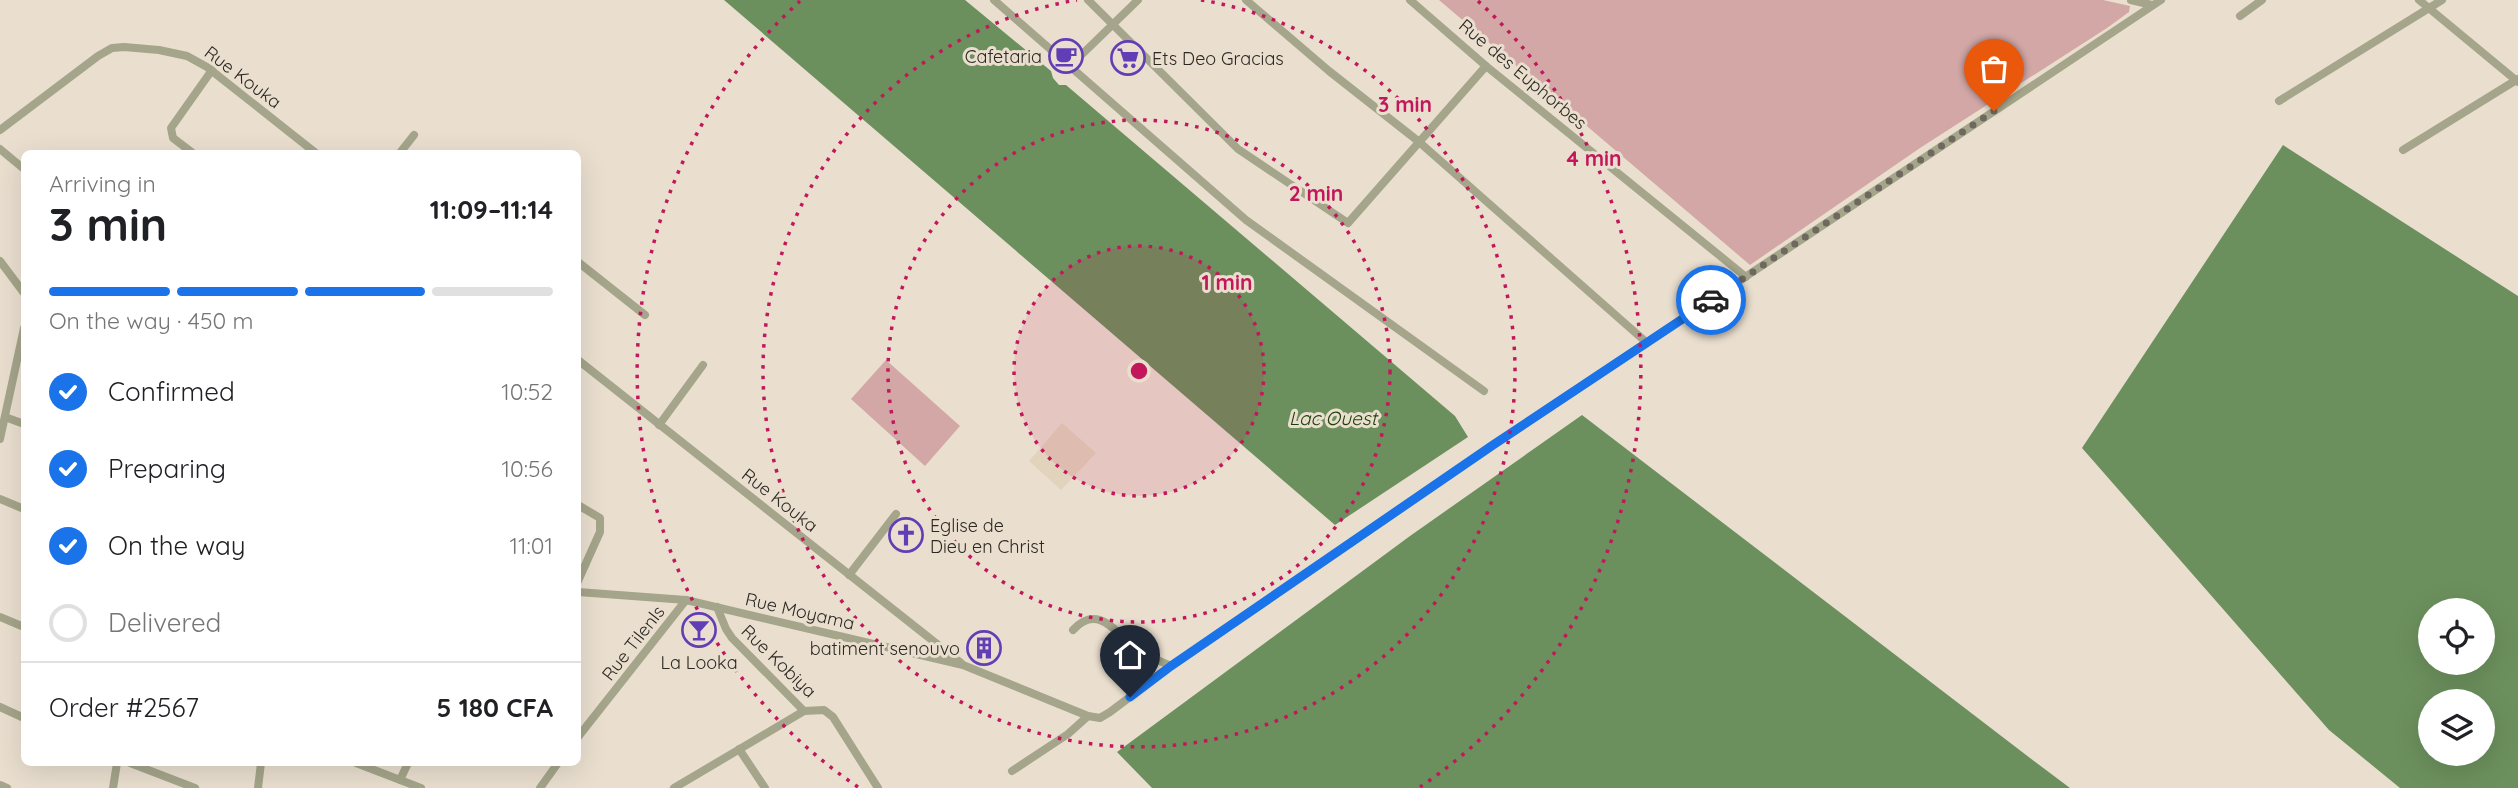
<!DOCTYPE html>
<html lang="en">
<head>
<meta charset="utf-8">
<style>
	:root { --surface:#fff; --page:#f2f2f2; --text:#202124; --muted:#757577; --line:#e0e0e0; --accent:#1a73e8 }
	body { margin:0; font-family:Quicksand,sans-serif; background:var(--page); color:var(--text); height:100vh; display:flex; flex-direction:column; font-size:26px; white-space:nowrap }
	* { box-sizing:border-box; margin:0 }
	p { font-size:23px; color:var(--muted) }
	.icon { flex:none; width:38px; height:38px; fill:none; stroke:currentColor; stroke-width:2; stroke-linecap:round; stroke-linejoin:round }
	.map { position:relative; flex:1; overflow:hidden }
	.sheet { position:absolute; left:21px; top:150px; width:560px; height:616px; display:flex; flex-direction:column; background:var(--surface); border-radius:10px; box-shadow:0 7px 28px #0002 }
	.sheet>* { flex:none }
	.fabs { position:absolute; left:2418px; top:598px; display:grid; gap:14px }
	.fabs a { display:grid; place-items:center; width:77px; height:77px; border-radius:50%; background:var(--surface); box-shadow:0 7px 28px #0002; font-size:35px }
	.pin { position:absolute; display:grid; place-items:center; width:60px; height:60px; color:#fff; margin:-72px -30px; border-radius:50% 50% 50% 0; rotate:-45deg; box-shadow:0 0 7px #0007 }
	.pin .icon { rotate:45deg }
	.courier { position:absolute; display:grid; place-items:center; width:70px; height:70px; margin:-35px; border:5px solid #1a73e8; border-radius:50%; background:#fff; color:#222; box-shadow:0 2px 9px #0007 }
	.headline em { font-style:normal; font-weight:700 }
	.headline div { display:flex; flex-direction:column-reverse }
	.headline { display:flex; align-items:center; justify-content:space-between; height:119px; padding:0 28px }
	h1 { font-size:46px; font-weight:700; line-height:52px }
	.bar { display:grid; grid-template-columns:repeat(4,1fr); gap:10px 7px; align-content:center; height:84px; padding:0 28px }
	.bar i { height:9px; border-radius:5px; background:var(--line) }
	.bar .active { background:var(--accent) }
	.bar p { grid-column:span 4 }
	.line { display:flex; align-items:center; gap:18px; padding:0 28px; border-top:2px solid var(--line) }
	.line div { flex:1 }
	ol { padding:0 28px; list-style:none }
	li { display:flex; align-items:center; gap:21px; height:77px }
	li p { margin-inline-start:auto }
	li .icon { padding:7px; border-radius:50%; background:var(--accent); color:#fff; stroke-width:4 }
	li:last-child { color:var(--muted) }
	li i { width:38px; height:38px; border:4px solid var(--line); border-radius:50% }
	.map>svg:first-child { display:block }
	.built { fill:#e2d3bc }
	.green { fill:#d2a7a6 }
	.water { fill:#6c905d; fill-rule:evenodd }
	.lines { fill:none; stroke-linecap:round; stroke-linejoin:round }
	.minor { stroke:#a4a58a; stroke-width:8 }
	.done { stroke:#6e685f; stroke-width:7; stroke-dasharray:0 12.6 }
	.route { stroke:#1a73e8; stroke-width:9 }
	.ring { fill:none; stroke:#c2185b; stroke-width:3.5; stroke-dasharray:3.5 7 }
	.labels { text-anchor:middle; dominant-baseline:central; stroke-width:6; stroke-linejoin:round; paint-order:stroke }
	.poi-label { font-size:18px; fill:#2c2822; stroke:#eadfcf; text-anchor:end }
	.street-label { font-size:18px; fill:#2c2822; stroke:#eadfcf }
	.water-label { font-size:19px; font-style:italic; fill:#1b3e07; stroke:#eadfcf }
	.centre { fill:#c2185b; stroke:#eadfcf; stroke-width:3.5 }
	.ring-label { font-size:21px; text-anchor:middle; font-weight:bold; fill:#c2185b; stroke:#eadfcf; stroke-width:6; stroke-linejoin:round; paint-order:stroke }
</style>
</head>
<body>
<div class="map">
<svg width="2518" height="788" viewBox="0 0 2518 788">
	<rect width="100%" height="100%" fill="#eadfcf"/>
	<path class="built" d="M1062 423 1096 453 1061 490 1029 461Z"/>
	<g class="green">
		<path d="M1439 0H2103L2130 6 2129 12 2107 28 1920 148 1750 265Z"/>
		<path d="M886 360 960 426 925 466 851 399Z"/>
	</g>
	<g class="water">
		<path d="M724 0H965L1051 71 1053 78 1059 85H1066L1455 416 1468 437 1335 525Z"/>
		<path d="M2283 145 2518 296V788H2400L2329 730 2082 448ZM2431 611H2483V663H2431ZM2431 702H2483V754H2431Z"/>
		<path d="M1582 415 2030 758 2070 788H1152L1117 752 1410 536Z"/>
	</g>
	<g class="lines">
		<g class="minor">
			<path d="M994 0 1246 220 1484 391"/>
			<path d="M1088 0 1238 149 1348 223 1486 66"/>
			<path d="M1246 0 1329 71 1418 141 1646 342"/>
			<path d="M1410 0 1486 66 1746 277"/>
			<path d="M2131 0 2152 5"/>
			<path d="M2419 0 2518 82"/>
			<path d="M2240 16 2262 0"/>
			<path d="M1071 65 1138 0"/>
			<path d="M2279 101 2442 0"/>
			<path d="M0 130 98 56 112 48 124 47 159 50 187 56 207 67 317 154"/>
			<path d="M0 149 24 169"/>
			<path d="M2403 150 2518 79"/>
			<path d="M194 154 173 138 171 128 212 70"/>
			<path d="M399 154 414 135"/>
			<path d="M0 261 24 293"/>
			<path d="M578 262 645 315"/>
			<path d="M578 360 961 663"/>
			<path d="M5 417 24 424"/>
			<path d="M659 425 703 365"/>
			<path d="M0 439 24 328"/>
			<path d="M0 499 24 509"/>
			<path d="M578 505 600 518V532L578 581"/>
			<path d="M849 575 896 514"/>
			<path d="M578 592 686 600 963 665 1088 716"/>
			<path d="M717 607 726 629 732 638 804 711"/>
			<path d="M0 617 24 627"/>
			<path d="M1073 630C1098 602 1117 634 1137 649 1147 656 1160 661 1171 666"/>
			<path d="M0 707 24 718"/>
			<path d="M578 737 686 600"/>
			<path d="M739 749 765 788"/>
			<path d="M130 763 195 788"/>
			<path d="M356 763 421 788"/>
			<path d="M1012 771 1068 734 1088 716 1100 718 1110 712 1171 666 1493 445 2161 0"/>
			<path d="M400 780 408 763"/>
			<path d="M0 785 7 788"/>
			<path d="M113 788 117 763"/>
			<path d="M258 788 261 763"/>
			<path d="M540 788 558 763"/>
			<path d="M674 788 804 711 824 710 833 717 878 788"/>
		</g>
	</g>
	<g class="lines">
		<path class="done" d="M1711 300 1994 111"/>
		<path class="route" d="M1130 697 1171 666 1493 445 1711 300"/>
	</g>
	<circle cx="1139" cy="371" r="125" fill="#c2185b" fill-opacity=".12"/>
	<g class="ring">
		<circle cx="1139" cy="371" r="125"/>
		<circle cx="1139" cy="371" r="251"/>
		<path d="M1201 0A376 376 0 1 1 1077 0"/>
		<path d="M858 787A502 502 0 0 1 800 1M1478 1A502 502 0 0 1 1420 787"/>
	</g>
	<defs>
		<g id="cafe-ring" transform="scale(1.75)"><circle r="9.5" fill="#eadfcf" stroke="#623eb6" stroke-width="1.5"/><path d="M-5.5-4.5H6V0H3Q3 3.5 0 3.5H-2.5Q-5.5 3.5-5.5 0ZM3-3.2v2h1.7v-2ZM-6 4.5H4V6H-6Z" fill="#623eb6"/></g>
		<g id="supermarket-ring" transform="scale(1.75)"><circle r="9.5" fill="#eadfcf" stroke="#623eb6" stroke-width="1.5"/><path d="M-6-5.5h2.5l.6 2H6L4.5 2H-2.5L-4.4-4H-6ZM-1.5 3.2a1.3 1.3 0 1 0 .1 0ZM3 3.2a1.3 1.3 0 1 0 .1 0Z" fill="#623eb6"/></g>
		<g id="church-ring" transform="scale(1.75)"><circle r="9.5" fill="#eadfcf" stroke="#623eb6" stroke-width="1.5"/><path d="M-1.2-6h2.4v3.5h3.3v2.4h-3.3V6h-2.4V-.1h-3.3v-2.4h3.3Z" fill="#623eb6"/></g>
		<g id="bar-ring" transform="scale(1.75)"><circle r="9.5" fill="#eadfcf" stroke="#623eb6" stroke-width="1.5"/><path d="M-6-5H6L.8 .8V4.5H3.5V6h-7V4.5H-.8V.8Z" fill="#623eb6"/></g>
		<g id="building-ring" transform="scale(1.75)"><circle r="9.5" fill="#eadfcf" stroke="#623eb6" stroke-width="1.5"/><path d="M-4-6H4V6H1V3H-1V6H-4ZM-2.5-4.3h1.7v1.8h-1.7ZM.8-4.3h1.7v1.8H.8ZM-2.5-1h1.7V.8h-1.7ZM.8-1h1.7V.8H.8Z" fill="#623eb6"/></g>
	</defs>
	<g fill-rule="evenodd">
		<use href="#cafe-ring" x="1066" y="56"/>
		<use href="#supermarket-ring" x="1128" y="58"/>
		<use href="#church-ring" x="906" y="535"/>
		<use href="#bar-ring" x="699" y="630"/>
		<use href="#building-ring" x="984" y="648"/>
	</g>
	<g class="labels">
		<g class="poi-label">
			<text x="1042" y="56">Cafetaria</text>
			<text x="1152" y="58" text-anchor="start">Ets Deo Gracias</text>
			<text x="930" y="525" text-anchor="start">Eglise de<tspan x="930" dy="21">Dieu en Christ</tspan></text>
			<text x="960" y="648">batiment senouvo</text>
			<text x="699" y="662" text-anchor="middle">La Looka</text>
		</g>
		<g class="street-label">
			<text transform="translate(1523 74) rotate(40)">Rue des Euphorbes</text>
			<text transform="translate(243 77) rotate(37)">Rue Kouka</text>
			<text transform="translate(780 500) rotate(38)">Rue Kouka</text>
			<text transform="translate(800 611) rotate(13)">Rue Moyama</text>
			<text transform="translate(633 643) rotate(-52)">Rue Tilenls</text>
			<text transform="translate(779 661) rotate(44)">Rue Kobiya</text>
		</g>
		<g class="water-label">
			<text x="1333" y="418">Lac Ouest</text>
		</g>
	</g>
	<circle cx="1139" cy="371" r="10" class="centre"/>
	<g class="ring-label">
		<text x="1405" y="112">3 min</text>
		<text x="1594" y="166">4 min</text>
		<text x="1316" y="201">2 min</text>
		<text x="1227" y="290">1 min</text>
	</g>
</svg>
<div class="fabs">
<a><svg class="icon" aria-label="locate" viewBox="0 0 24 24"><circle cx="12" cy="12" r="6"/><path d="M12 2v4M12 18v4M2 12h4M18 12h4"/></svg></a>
<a><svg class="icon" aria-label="layers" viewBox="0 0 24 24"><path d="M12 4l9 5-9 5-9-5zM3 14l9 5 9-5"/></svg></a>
</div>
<div class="pin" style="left:1994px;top:111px;background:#ea580c"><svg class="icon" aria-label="bag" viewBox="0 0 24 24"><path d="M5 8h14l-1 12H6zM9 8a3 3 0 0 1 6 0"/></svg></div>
<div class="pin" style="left:1130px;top:697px;background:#1f2937"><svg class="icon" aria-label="home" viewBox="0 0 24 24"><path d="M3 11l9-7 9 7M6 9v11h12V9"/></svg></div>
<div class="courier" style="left:1711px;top:300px"><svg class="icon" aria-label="car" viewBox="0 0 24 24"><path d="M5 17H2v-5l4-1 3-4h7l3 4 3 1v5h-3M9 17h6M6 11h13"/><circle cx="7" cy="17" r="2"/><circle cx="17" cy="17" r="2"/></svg></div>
<section class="sheet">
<div class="headline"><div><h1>3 min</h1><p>Arriving in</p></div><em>11:09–11:14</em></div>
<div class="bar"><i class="active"></i><i class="active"></i><i class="active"></i><i></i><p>On the way · 450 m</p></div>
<ol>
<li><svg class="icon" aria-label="check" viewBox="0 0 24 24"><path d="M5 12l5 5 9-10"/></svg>Confirmed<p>10:52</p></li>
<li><svg class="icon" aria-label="check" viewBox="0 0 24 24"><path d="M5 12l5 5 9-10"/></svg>Preparing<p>10:56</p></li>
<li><svg class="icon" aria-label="check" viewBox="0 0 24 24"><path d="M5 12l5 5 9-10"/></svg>On the way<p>11:01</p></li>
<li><i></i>Delivered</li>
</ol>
<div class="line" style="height:91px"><div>Order #2567</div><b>5 180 CFA</b></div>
</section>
</div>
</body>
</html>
